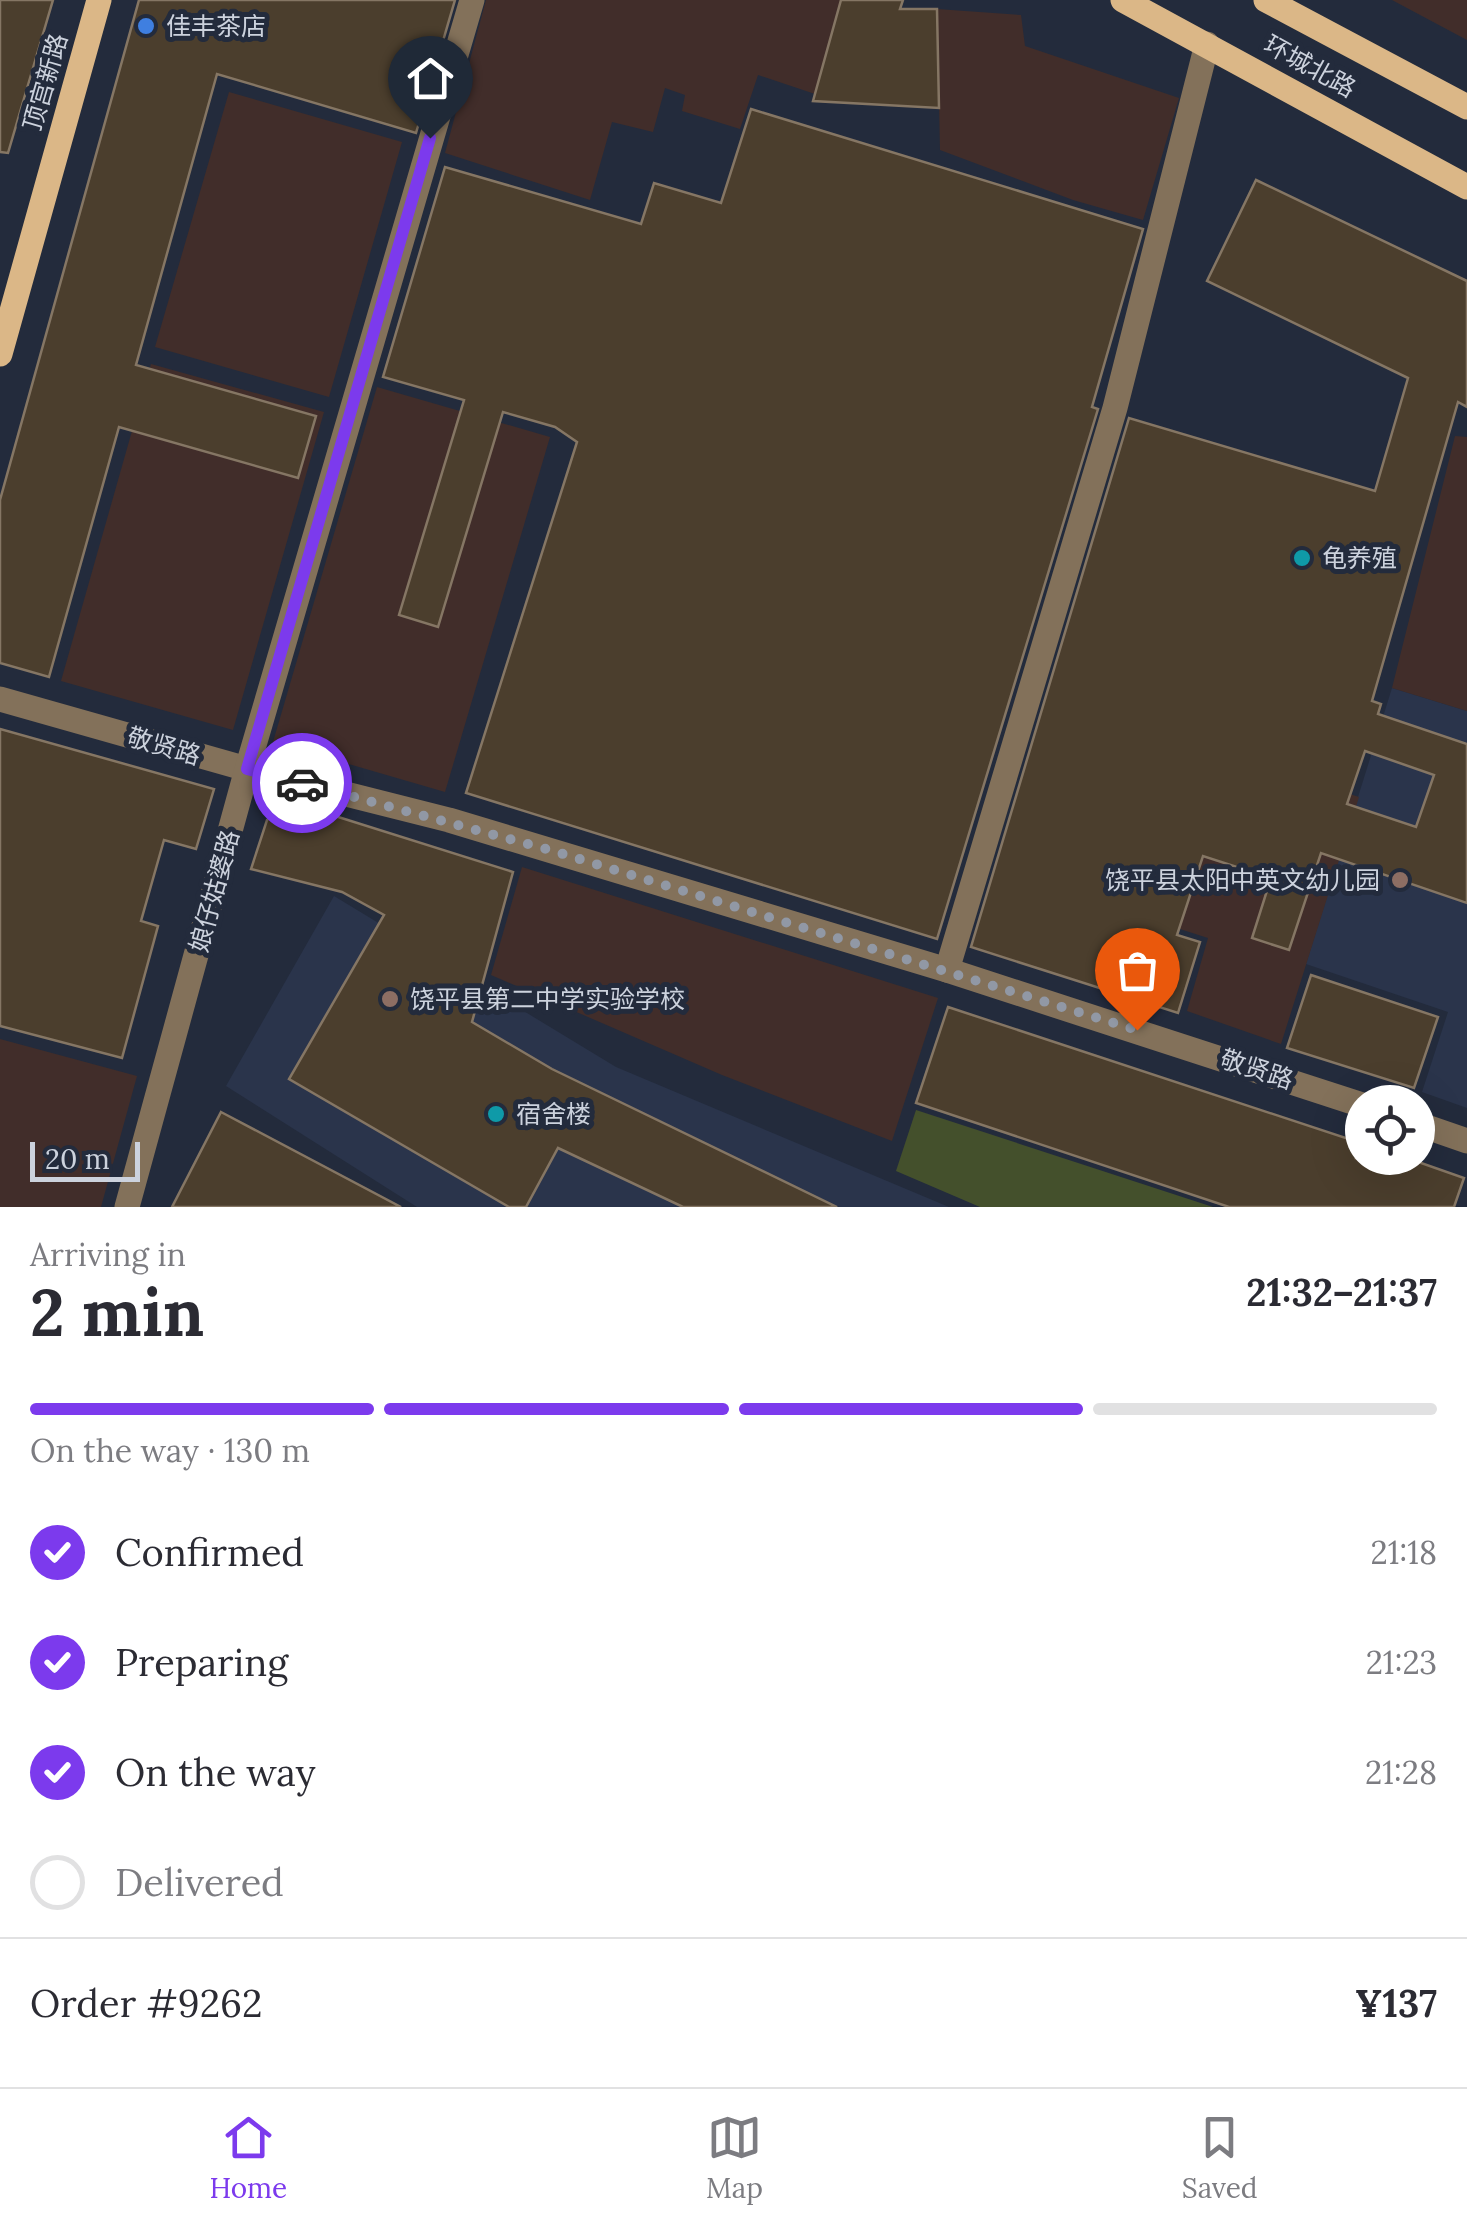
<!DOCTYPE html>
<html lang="en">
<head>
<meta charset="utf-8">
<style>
	:root { --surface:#fff; --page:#f7f7f7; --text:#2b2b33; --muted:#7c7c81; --line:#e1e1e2; --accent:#7c3aed }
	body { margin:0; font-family:Lora,"Noto Sans SC",serif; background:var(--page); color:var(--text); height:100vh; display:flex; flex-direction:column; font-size:38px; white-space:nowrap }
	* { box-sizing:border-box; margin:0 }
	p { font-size:32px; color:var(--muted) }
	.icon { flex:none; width:55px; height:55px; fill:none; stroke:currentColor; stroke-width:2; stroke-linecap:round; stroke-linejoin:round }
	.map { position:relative; height:1207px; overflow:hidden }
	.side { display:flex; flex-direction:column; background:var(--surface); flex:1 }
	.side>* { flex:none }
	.tools { position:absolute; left:1345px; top:1085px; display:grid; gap:20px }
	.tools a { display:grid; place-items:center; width:90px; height:90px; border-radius:50%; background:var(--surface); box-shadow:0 10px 40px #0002; font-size:50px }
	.scale { position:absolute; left:30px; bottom:25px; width:110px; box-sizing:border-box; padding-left:10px; border:5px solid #ccd2dd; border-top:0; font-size:28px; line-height:35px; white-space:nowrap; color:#ccd2dd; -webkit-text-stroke:8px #232b3c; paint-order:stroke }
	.pin { position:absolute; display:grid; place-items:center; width:85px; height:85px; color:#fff; margin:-102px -42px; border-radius:50% 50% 50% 0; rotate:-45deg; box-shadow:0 0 10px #0007 }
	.pin .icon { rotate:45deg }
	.courier { position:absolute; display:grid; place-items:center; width:100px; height:100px; margin:-50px; border:8px solid #7c3aed; border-radius:50%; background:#fff; color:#222; box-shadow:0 2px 12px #0007 }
	.head em { font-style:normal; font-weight:700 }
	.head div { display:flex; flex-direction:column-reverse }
	.head { display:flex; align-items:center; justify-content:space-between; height:170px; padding:0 30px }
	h1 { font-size:65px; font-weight:700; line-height:75px }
	.bar { display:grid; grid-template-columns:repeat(4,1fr); gap:15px 10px; align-content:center; height:120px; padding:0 30px }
	.bar i { height:12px; border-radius:8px; background:var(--line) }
	.bar .on { background:var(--accent) }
	.bar p { grid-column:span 4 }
	.line { display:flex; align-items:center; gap:25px; padding:0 30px; border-top:2px solid var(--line) }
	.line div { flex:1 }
	ol { padding:0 30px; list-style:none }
	li { display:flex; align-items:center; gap:30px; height:110px }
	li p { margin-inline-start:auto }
	li .icon { padding:10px; border-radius:50%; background:var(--accent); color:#fff; stroke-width:4 }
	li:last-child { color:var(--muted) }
	li i { width:55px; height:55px; border:5px solid var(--line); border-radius:50% }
	.dock { display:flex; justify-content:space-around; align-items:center; height:140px; border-top:2px solid var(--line); background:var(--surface); font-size:28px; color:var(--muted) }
	.dock a { display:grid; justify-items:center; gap:5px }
	.dock .on { color:var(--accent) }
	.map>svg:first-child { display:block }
	.built { fill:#2a344b }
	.industrial { fill:#412d2a }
	.green { fill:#44502c }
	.building { fill:#4b3e2d; stroke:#857664; stroke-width:2.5; fill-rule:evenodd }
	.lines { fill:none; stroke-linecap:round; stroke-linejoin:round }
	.minor { stroke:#83715a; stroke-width:25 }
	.major { stroke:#dbb787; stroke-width:25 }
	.done { stroke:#9198a5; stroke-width:10; stroke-dasharray:0 18 }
	.route { stroke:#7c3aed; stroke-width:12 }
	.shop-dot { fill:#3f7fe0; stroke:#232b3c; stroke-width:4 }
	.culture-dot { fill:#0f9aa8; stroke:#232b3c; stroke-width:4 }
	.education-dot { fill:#8d6e63; stroke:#232b3c; stroke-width:4 }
	.labels { text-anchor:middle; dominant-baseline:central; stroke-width:10; stroke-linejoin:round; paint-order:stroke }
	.poi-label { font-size:25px; fill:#ccd2dd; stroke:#232b3c; text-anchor:start }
	.street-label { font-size:25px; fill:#ccd2dd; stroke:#232b3c }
</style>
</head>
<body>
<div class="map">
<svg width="1467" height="1207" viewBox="0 0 1467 1207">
	<rect width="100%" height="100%" fill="#232b3c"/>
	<g class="built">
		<path d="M1392 688 1467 711V1108L1422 1092 1448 1012 1306 964Z"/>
		<path d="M334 896 616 1067 949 1207H417L226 1086Z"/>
	</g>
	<g class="industrial">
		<path d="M486 0H841L815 94 758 75 740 129 682 111 685 95 665 88 653 132 612 122 590 200 445 153Z"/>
		<path d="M1392 0H1467V40Z"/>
		<path d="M937 9 1021 15 1025 46 1179 98 1143 220 1073 200 940 150Z"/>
		<path d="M229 92 402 142 329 397 155 347Z"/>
		<path d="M151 364 324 412 233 730 61 681Z"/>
		<path d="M377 387 550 437 445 792 273 742Z"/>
		<path d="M1455 436 1467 437V711L1392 688Z"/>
		<path d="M1193 743 1359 797 1281 1044 1187 1011 1208 938 1136 915Z"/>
		<path d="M522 867 938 998 892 1141 722 1075 491 975Z"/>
		<path d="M0 1039 137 1076 101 1207H0Z"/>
	</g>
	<path class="green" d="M916 1110 1213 1207H980L896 1171Z"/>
	<g class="building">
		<path d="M0 0H53L8 153 0 152Z"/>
		<path d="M139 0H455L416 133 217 74 136 365 316 416 298 478 119 427 49 677 0 663V500Z"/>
		<path d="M841 0H903L900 9H937L939 108 813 101Z"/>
		<path d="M751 109 1143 229 1092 407 1098 409 937 939 466 793 577 442 555 427 503 412 438 627 399 615 464 400 383 377 445 167 641 224 654 183 721 203Z"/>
		<path d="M1256 180 1467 281V407L1458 402 1372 701 1381 704 1378 714 1467 744V903L1321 853 1289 950 1252 938 1271 878 1203 856 1177 935 1200 942 1178 1013 971 947 1129 418 1375 491 1408 378 1207 281ZM1365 751 1434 775 1416 827 1347 804Z"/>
		<path d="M0 729 214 789 196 849 164 840 141 921 158 926 122 1058 0 1026Z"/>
		<path d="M316 810 513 872 472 1022 552 1069 837 1207H683L558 1148 526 1207H509L289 1079 384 915 342 892 251 869 267 820 280 811Z"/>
		<path d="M1311 975 1438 1017 1414 1088 1287 1048Z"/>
		<path d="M948 1007 1361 1143 1356 1158H1407L1464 1178 1454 1207H1229L916 1103Z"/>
		<path d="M221 1112 401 1207H172Z"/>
	</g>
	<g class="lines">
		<g class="minor">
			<path d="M0 699 247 769 449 820 947 970 1362 1105"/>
			<path d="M947 970 1115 408 1207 44"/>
			<path d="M1418 1124 1467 1141"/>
			<path d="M127 1207 247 769 472 0"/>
		</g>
		<g class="major">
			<path d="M1123 0 1467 187"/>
			<path d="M1266 0 1467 107"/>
			<path d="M0 354 99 0"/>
		</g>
	</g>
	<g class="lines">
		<path class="done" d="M302 783 550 850 1137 1030"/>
		<path class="route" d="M302 783 247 769 430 138"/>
	</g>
	<circle class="shop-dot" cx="146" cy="26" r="10"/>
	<g class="culture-dot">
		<circle cx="1302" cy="558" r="10"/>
		<circle cx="496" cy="1114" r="10"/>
	</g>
	<g class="education-dot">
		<circle cx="1400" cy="880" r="10"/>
		<circle cx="390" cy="999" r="10"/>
	</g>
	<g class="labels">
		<g class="poi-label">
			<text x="166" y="26">佳丰茶店</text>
			<text x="1322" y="558">龟养殖</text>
			<text x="1380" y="880" text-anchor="end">饶平县太阳中英文幼儿园</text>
			<text x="410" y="999">饶平县第二中学实验学校</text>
			<text x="516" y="1114">宿舍楼</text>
		</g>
		<g class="street-label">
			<text transform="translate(1310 66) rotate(29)">环城北路</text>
			<text transform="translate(45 82) rotate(-74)">顶宫新路</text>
			<text transform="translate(164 746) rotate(16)">敬贤路</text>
			<text transform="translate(214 891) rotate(-75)">娘仔姑婆路</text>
			<text transform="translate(1257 1069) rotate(18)">敬贤路</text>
		</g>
	</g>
</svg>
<div class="tools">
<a><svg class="icon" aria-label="locate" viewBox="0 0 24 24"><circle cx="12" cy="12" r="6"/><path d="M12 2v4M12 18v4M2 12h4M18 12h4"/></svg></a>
</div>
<div class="scale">20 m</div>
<div class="pin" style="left:1137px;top:1030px;background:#ea580c"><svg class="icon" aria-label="bag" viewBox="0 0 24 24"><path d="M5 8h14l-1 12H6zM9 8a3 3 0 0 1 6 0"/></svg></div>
<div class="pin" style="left:430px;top:138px;background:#1f2937"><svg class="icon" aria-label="home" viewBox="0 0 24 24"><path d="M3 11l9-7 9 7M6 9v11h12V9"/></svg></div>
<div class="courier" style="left:302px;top:783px"><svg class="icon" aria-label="car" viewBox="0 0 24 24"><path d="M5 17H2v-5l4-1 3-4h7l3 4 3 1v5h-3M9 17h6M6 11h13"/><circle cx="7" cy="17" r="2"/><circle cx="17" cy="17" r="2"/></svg></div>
</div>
<section class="side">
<div class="head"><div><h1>2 min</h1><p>Arriving in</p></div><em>21:32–21:37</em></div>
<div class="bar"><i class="on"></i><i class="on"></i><i class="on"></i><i></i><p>On the way · 130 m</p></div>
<ol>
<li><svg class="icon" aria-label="check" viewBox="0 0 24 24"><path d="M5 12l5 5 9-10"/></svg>Confirmed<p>21:18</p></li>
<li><svg class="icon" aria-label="check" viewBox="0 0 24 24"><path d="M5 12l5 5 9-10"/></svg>Preparing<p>21:23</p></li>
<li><svg class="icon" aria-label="check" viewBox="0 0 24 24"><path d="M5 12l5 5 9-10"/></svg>On the way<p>21:28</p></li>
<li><i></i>Delivered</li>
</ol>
<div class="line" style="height:130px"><div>Order #9262</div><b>¥137</b></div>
</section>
<nav class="dock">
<a class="on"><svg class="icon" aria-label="home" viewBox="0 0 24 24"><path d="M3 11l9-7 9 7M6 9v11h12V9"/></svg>Home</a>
<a><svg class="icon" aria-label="map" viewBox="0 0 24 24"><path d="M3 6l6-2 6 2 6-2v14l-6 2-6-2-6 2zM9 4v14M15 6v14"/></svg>Map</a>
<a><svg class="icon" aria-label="saved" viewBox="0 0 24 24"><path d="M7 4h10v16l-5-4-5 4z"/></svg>Saved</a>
</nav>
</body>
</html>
